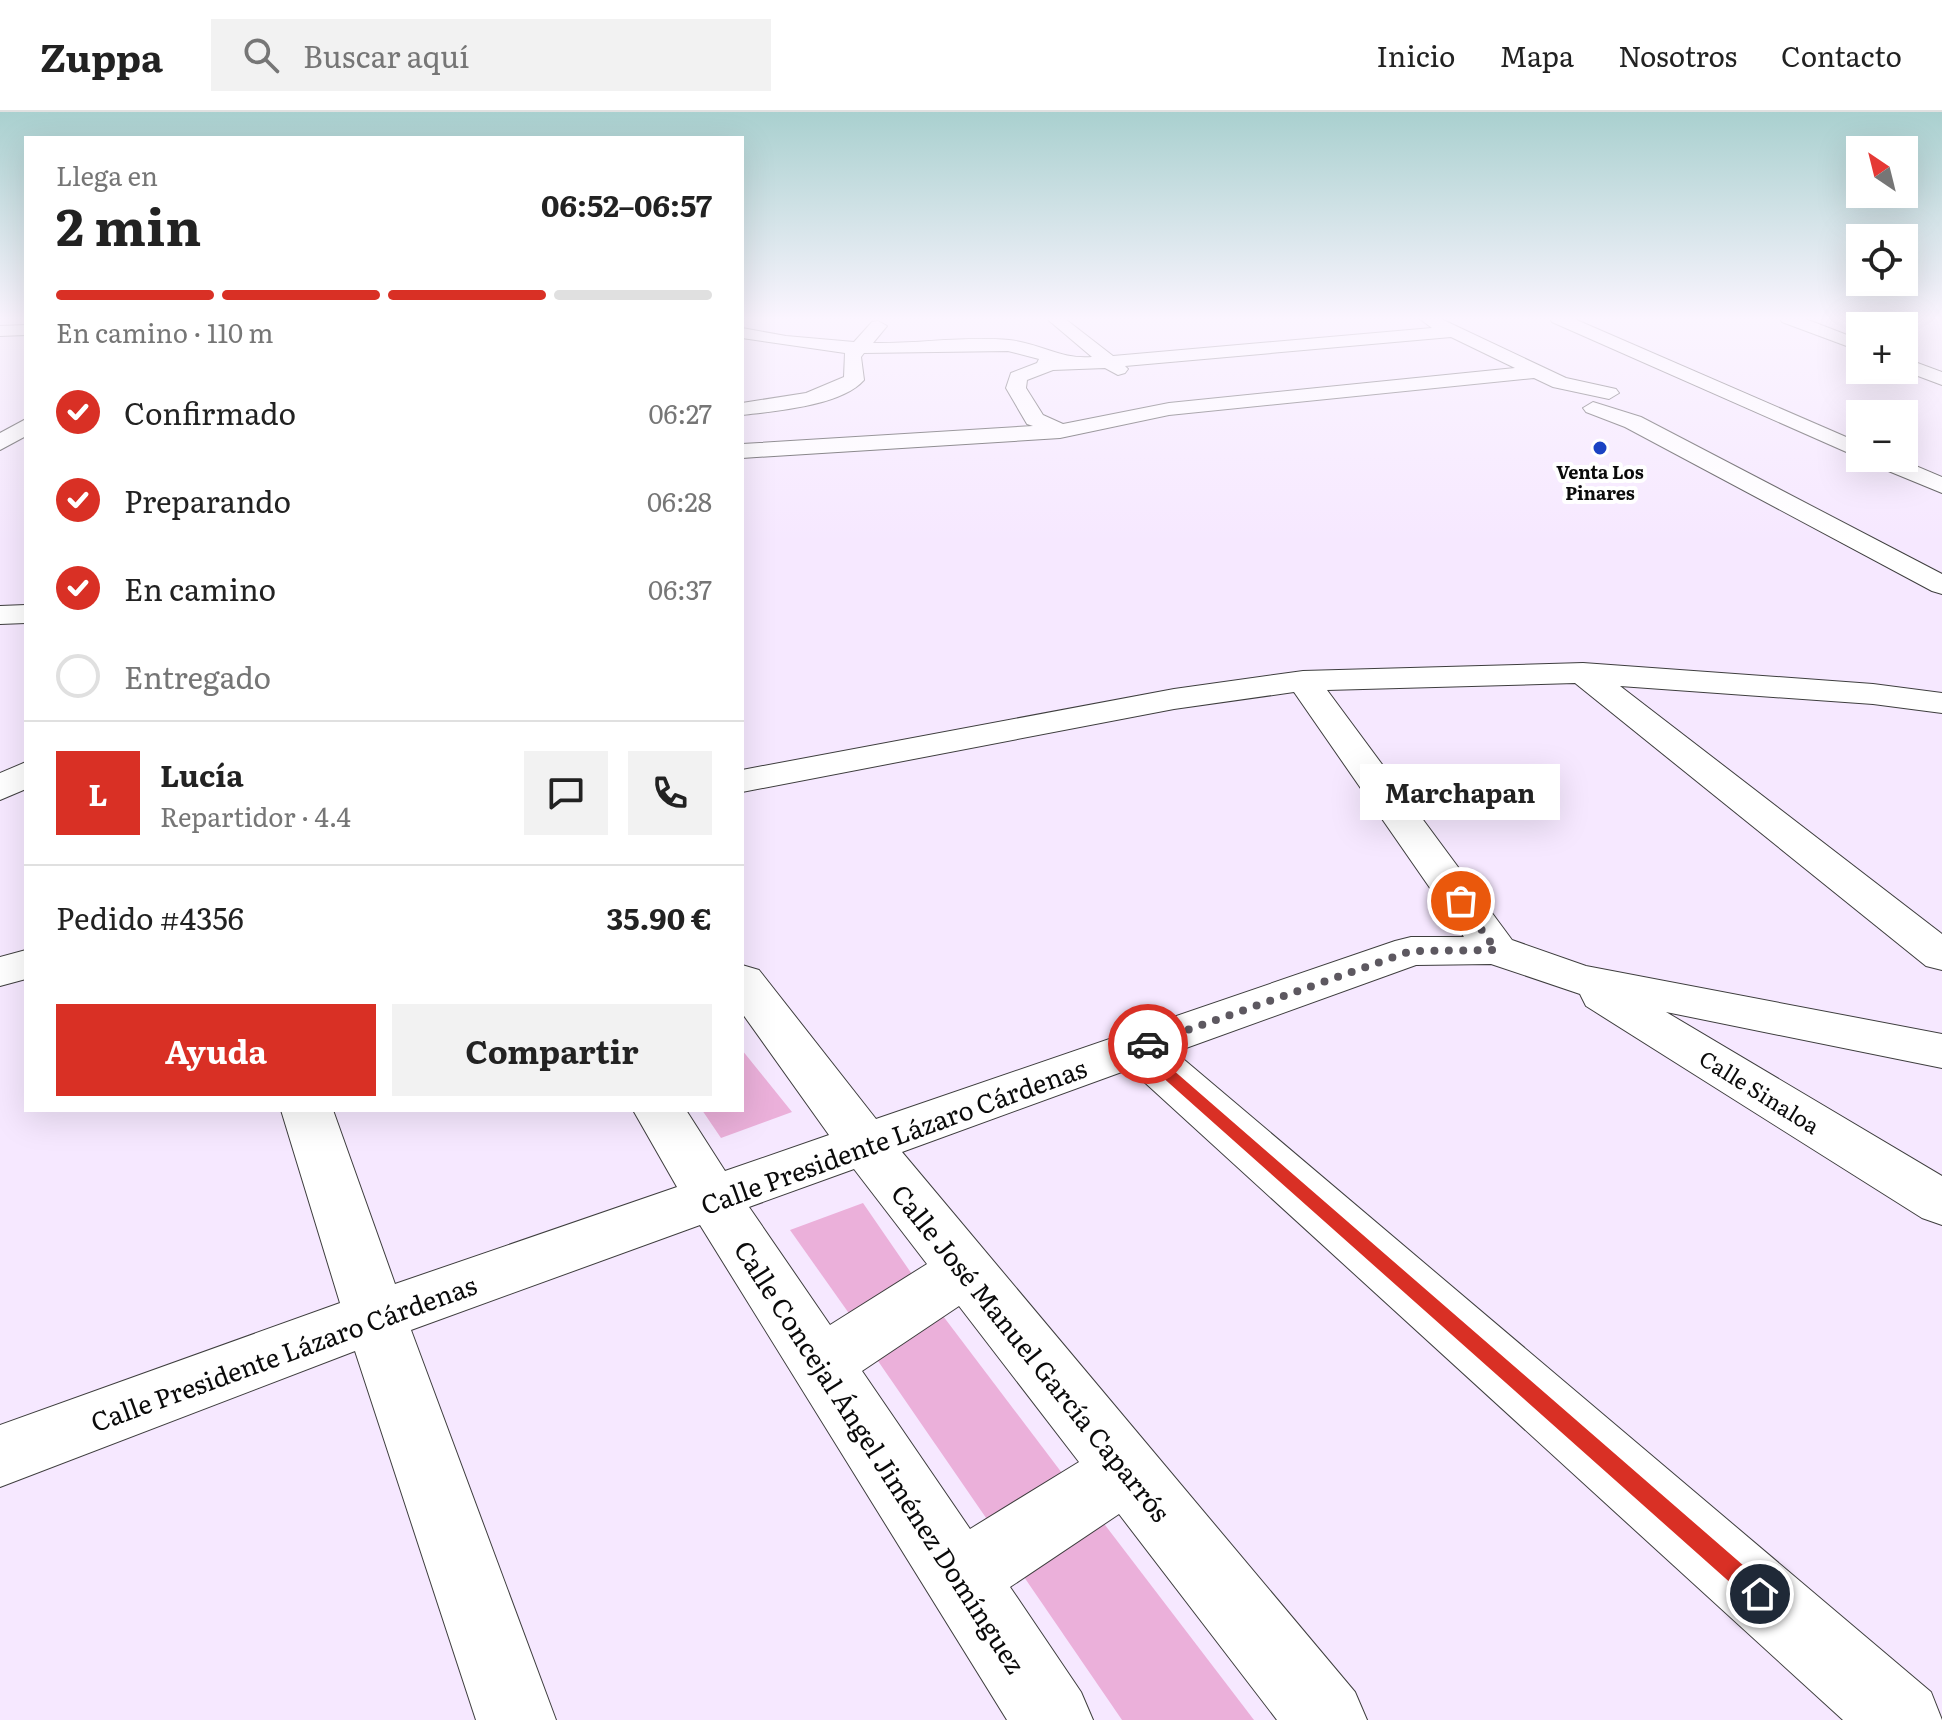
<!DOCTYPE html>
<html lang="es">
<head>
<meta charset="utf-8">
<style>
	:root { --surface:#fff; --page:#f2f2f2; --text:#222; --muted:#767676; --line:#e0e0e0; --accent:#d93025 }
	body { margin:0; font-family:Literata,serif; background:var(--page); color:var(--text); height:100vh; display:flex; flex-direction:column; font-size:30px; white-space:nowrap }
	* { box-sizing:border-box; margin:0 }
	p { font-size:26px; color:var(--muted) }
	.icon { flex:none; width:44px; height:44px; fill:none; stroke:currentColor; stroke-width:2; stroke-linecap:round; stroke-linejoin:round }
	.map { position:relative; flex:1; overflow:hidden }
	.drawer { position:absolute; left:24px; top:24px; width:720px; height:976px; display:flex; flex-direction:column; background:var(--surface); border-radius:0px; box-shadow:0 8px 32px #0002 }
	.drawer>* { flex:none }
	.needle { width:52px; rotate:325deg }
	.fabs { position:absolute; left:1846px; top:24px; display:grid; gap:16px }
	.fabs a { display:grid; place-items:center; width:72px; height:72px; border-radius:0px; background:var(--surface); box-shadow:0 8px 32px #0002; font-size:40px }
	.pin { position:absolute; display:grid; place-items:center; width:68px; height:68px; color:#fff; margin:-34px; border:4px solid #fff; border-radius:50%; box-shadow:0 2px 8px #0007 }
	.courier { position:absolute; display:grid; place-items:center; width:80px; height:80px; margin:-40px; border:6px solid #d93025; border-radius:50%; background:#fff; color:#222; box-shadow:0 2px 10px #0007 }
	.bubble { position:absolute; height:56px; border-radius:0px; background:var(--surface); box-shadow:0 8px 32px #0002; font-size:26px; font-weight:700; line-height:56px; text-align:center }
	.headline em { font-style:normal; font-weight:700 }
	.headline div { display:flex; flex-direction:column-reverse }
	.headline { display:flex; align-items:center; justify-content:space-between; height:136px; padding:0 32px }
	h1 { font-size:52px; font-weight:700; line-height:60px }
	.bar { display:grid; grid-template-columns:repeat(4,1fr); gap:12px 8px; align-content:center; height:96px; padding:0 32px }
	.bar i { height:10px; border-radius:6px; background:var(--line) }
	.bar .current { background:var(--accent) }
	.bar p { grid-column:span 4 }
	.line { display:flex; align-items:center; gap:20px; padding:0 32px; border-top:2px solid var(--line) }
	.line div { flex:1 }
	.round { display:grid; place-items:center; flex:none; width:84px; height:84px; border-radius:0px; background:var(--page) }
	ol { padding:0 32px; list-style:none }
	li { display:flex; align-items:center; gap:24px; height:88px }
	li p { margin-inline-start:auto }
	li .icon { padding:8px; border-radius:50%; background:var(--accent); color:#fff; stroke-width:4 }
	li:last-child { color:var(--muted) }
	li i { width:44px; height:44px; border:4px solid var(--line); border-radius:50% }
	.cta { display:flex; gap:16px; margin-top:auto; padding:16px 32px }
	.cta a { flex:1; height:92px; border-radius:0px; background:var(--accent); color:#fff; font-size:32px; font-weight:700; line-height:92px; text-align:center }
	.cta a+a { background:var(--page); color:var(--text) }
	header { display:flex; align-items:center; gap:48px; box-sizing:border-box; height:112px; padding:0 40px; background:var(--surface); border-bottom:2px solid var(--line) }
	header strong { font-size:38px }
	nav { display:flex; gap:44px; margin-inline-start:auto; font-size:28px }
	.search { width:560px; height:72px; background:var(--page); display:flex; align-items:center; gap:20px; box-sizing:border-box; padding:0 28px; border-radius:0px; color:var(--muted); font-size:30px }
	.map>svg:first-child { display:block }
	.green { fill:#ebb0da }
	.lines { fill:none; stroke-linecap:round; stroke-linejoin:round }
	.minor-casing { stroke:#3e3e3e; stroke-width:2 }
	.minor { fill:#fff; fill-rule:evenodd }
	.route { fill:#d93025 }
	.done { stroke:#5d5860; stroke-width:8; stroke-dasharray:0 14.4 }
	.poi-dot { fill:#1a42c3; stroke:#fff; stroke-width:3 }
	.labels { text-anchor:middle; dominant-baseline:central; stroke-width:8; stroke-linejoin:round; paint-order:stroke }
	.far-poi-label { font-size:18px; font-weight:bold; fill:#0b0b0b; stroke:#fff }
	.street-label { font-size:22px; fill:#0b0b0b; stroke:#fff }
	.near-street-label { font-size:26px; fill:#0b0b0b; stroke:#fff }
</style>
</head>
<body>
<header>
<strong>Zuppa</strong>
<div class="search"><svg class="icon" aria-label="search" viewBox="0 0 24 24"><circle cx="10" cy="10" r="6"/><path d="M15 15l6 6"/></svg>Buscar aquí</div>
<nav><a>Inicio</a><a>Mapa</a><a>Nosotros</a><a>Contacto</a></nav>
</header>
<div class="map">
<svg width="1942" height="1608" viewBox="0 0 1942 1608">
	<rect width="100%" height="100%" fill="#f6e8ff"/>
	<g class="green">
		<path d="M742 938 792 1000 721 1026 702 998H742Z"/>
		<path d="M863 1091 927 1184 865 1224 790 1118Z"/>
		<path d="M937 1196 1068 1369 993 1416 867 1233Z"/>
		<path d="M1089 1392 1254 1608H1122L1009 1443Z"/>
	</g>
	<g class="lines">
		<g class="minor-casing">
			<g id="minor">
				<path d="M1046 206H1064L1113 244 1432 216 1420 207 1439 206 1566 266 1616 277 1619 281 1609 287 1553 275 1534 266 1169 303 1060 326 742 346V332L1033 314 1027 312 1006 276 1011 261 1037 251 1039 247 1008 239 864 241 861 245 864 268C841 294 775 299 742 303V291L806 281 844 265 845 241 742 226V216L786 224 854 230 872 210 878 209 887 214 873 231C918 232 964 224 1009 228 1039 231 1062 248 1092 245ZM1451 225 1515 256 1169 291 1063 312 1043 303 1026 276 1027 268 1053 258 1105 256 1118 263 1125 261 1128 257 1125 254Z"/>
				<path d="M1550 206H1572L1860 331V346L1552 210Z"/>
				<path d="M1780 206H1803L1860 228V239L1782 210Z"/>
				<path d="M26 213V223L0 224V214Z"/>
				<path d="M1904 246 1942 260V273L1902 258Z"/>
				<path d="M1593 290 1641 305 1942 462V482L1932 479 1625 315 1586 300 1583 296Z"/>
				<path d="M26 307V324L0 338V321Z"/>
				<path d="M1865 346H1897L1942 365V381L1869 351Z"/>
				<path d="M26 493V511L0 512V494Z"/>
				<path d="M1583 551 1873 572 1942 581V601L1873 592 1620 574 1942 822V858L1926 854 1575 571 1327 578 1512 828 1586 854 1942 922V956L1666 900 1942 1064V1113L1922 1106 1586 894 1580 882 1491 852 1416 853 1175 940 1931 1580 1942 1608H1843L1130 957 902 1040 1355 1580 1367 1608H1277L1119 1402 1010 1475 1081 1580 1093 1608H1007L700 1113 411 1218 556 1608H476L355 1239 0 1375V1313L340 1191 281 998H333L395 1172 677 1075 633 998H686L725 1059 829 1023 742 901V853L759 858 876 1007 1395 829 1411 825H1464L1294 580 1174 597 742 680V658L1174 577 1303 559ZM854 1057 927 1152 830 1213 749 1095ZM959 1194 1079 1350 970 1417 862 1259Z"/>
				<path d="M26 650V677L0 688V661Z"/>
				<path d="M26 838V867L0 874V845Z"/>
			</g>
		</g>
		<use href="#minor" class="minor"/>
	</g>
	<linearGradient id="sky" x2="0" y2="1"><stop stop-color="#a9d0cf"/><stop offset="0.48" stop-color="#fbf5ff"/><stop offset="1" stop-color="#fbf5ff" stop-opacity="0"/></linearGradient>
	<rect width="1942" height="431" fill="url(#sky)"/>
	<path class="route" d="M1148 927 1155 932 1149 937 1767 1474 1771 1482 1767 1490 1760 1493 1752 1490 1133 939V932Z"/>
	<g class="lines">
		<path class="done" d="M1148 932 1411 839 1496 838 1461 789"/>
	</g>
	<circle class="poi-dot" cx="1600" cy="336" r="8"/>
	<g class="labels">
		<g class="far-poi-label">
			<text x="1600" y="359">Venta Los<tspan x="1600" dy="21">Pinares</tspan></text>
		</g>
		<g class="street-label">
			<text transform="translate(1760 979) rotate(32)">Calle Sinaloa</text>
		</g>
		<g class="near-street-label">
			<text transform="translate(893 1023) rotate(-20)">Calle Presidente Lázaro Cárdenas</text>
			<text transform="translate(283 1240) rotate(-20)">Calle Presidente Lázaro Cárdenas</text>
			<text transform="translate(1032 1240) rotate(51)">Calle José Manuel García Caparrós</text>
			<text transform="translate(881 1344) rotate(57)">Calle Concejal Ángel Jiménez Domínguez</text>
		</g>
	</g>
</svg>
<div class="fabs">
<a><svg class="needle" viewBox="-14 -14 28 28"><path d="M0-13l5 13h-10z" fill="#e53935"/><path d="M0 13l5-13h-10z" fill="#767676"/></svg></a>
<a><svg class="icon" aria-label="locate" viewBox="0 0 24 24"><circle cx="12" cy="12" r="6"/><path d="M12 2v4M12 18v4M2 12h4M18 12h4"/></svg></a>
<a>+</a>
<a>−</a>
</div>
<div class="pin" style="left:1461px;top:789px;background:#ea580c"><svg class="icon" aria-label="bag" viewBox="0 0 24 24"><path d="M5 8h14l-1 12H6zM9 8a3 3 0 0 1 6 0"/></svg></div>
<div class="pin" style="left:1760px;top:1482px;background:#1f2937"><svg class="icon" aria-label="home" viewBox="0 0 24 24"><path d="M3 11l9-7 9 7M6 9v11h12V9"/></svg></div>
<div class="courier" style="left:1148px;top:932px"><svg class="icon" aria-label="car" viewBox="0 0 24 24"><path d="M5 17H2v-5l4-1 3-4h7l3 4 3 1v5h-3M9 17h6M6 11h13"/><circle cx="7" cy="17" r="2"/><circle cx="17" cy="17" r="2"/></svg></div>
<div class="bubble" style="left:1360px;top:652px;width:200px">Marchapan</div>
<section class="drawer">
<div class="headline"><div><h1>2 min</h1><p>Llega en</p></div><em>06:52–06:57</em></div>
<div class="bar"><i class="current"></i><i class="current"></i><i class="current"></i><i></i><p>En camino · 110 m</p></div>
<ol>
<li><svg class="icon" aria-label="check" viewBox="0 0 24 24"><path d="M5 12l5 5 9-10"/></svg>Confirmado<p>06:27</p></li>
<li><svg class="icon" aria-label="check" viewBox="0 0 24 24"><path d="M5 12l5 5 9-10"/></svg>Preparando<p>06:28</p></li>
<li><svg class="icon" aria-label="check" viewBox="0 0 24 24"><path d="M5 12l5 5 9-10"/></svg>En camino<p>06:37</p></li>
<li><i></i>Entregado</li>
</ol>
<div class="line" style="height:144px"><b class="round" style="background:var(--accent);color:#fff">L</b><div><b>Lucía</b><p>Repartidor · 4.4</p></div><a class="round"><svg class="icon" aria-label="chat" viewBox="0 0 24 24"><path d="M4 5h16v11H9l-5 4z"/></svg></a><a class="round"><svg class="icon" aria-label="phone" viewBox="0 0 24 24"><path d="M5 4h4l2 5-3 2q2 4 5 5l2-3 5 2v4C11 20 4 13 5 4z"/></svg></a></div>
<div class="line" style="height:104px"><div>Pedido #4356</div><b>35.90 €</b></div>
<div class="cta"><a>Ayuda</a><a>Compartir</a></div>
</section>
</div>
</body>
</html>
